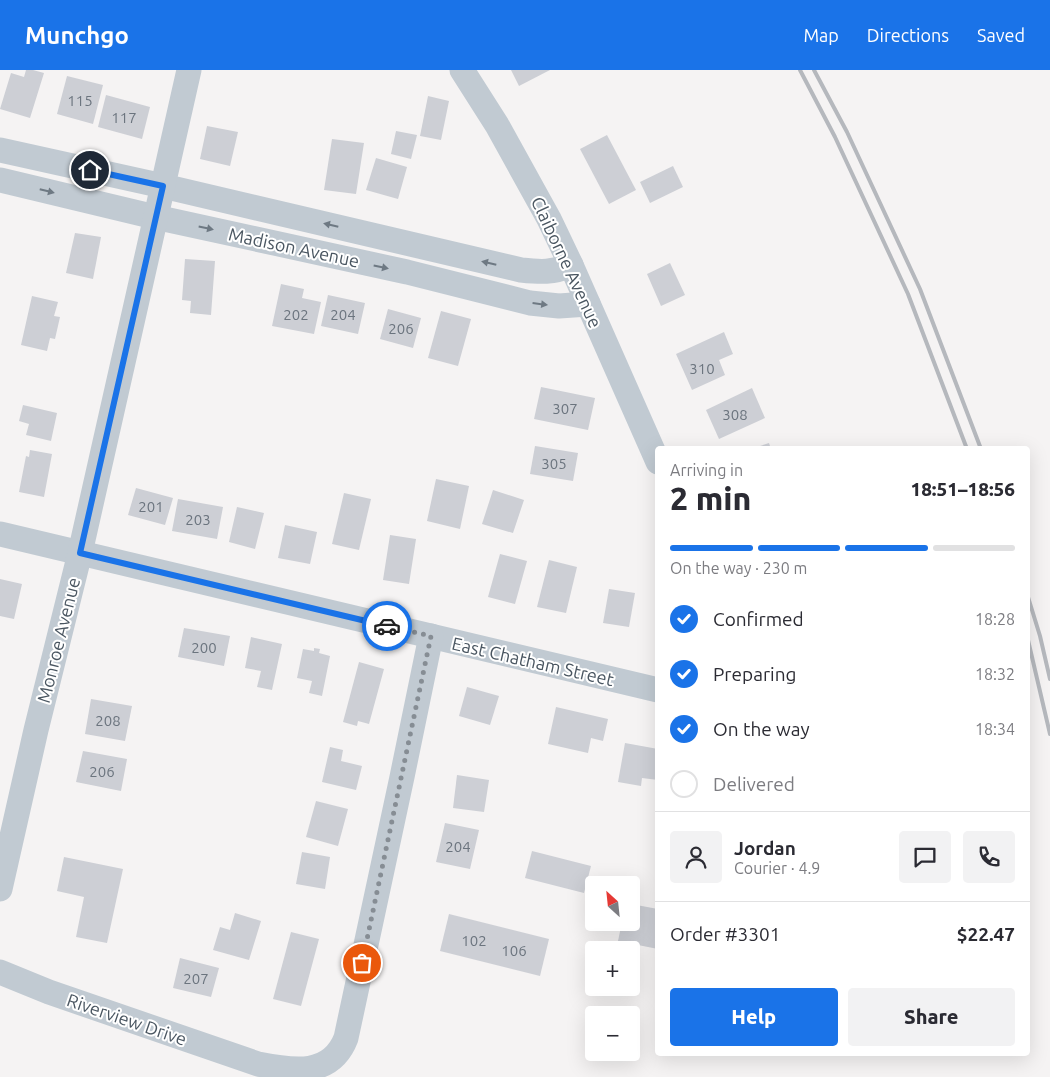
<!DOCTYPE html>
<html lang="en">
<head>
<meta charset="utf-8">
<style>
	:root { --surface:#fff; --page:#f2f2f3; --text:#2b2b33; --muted:#7c7c81; --line:#e1e1e2; --accent:#1a73e8 }
	body { margin:0; font-family:Ubuntu,sans-serif; background:var(--page); color:var(--text); height:100vh; display:flex; flex-direction:column; font-size:19px; white-space:nowrap }
	* { box-sizing:border-box; margin:0 }
	p { font-size:16px; color:var(--muted) }
	.icon { flex:none; width:28px; height:28px; fill:none; stroke:currentColor; stroke-width:2; stroke-linecap:round; stroke-linejoin:round }
	.map { position:relative; flex:1; overflow:hidden }
	.panel { position:absolute; left:655px; top:376px; width:375px; height:610px; display:flex; flex-direction:column; background:var(--surface); border-radius:5px; box-shadow:0 5px 20px #0002 }
	.panel>* { flex:none }
	.needle { width:32px; rotate:333deg }
	.controls { position:absolute; left:585px; top:806px; display:grid; gap:10px }
	.controls a { display:grid; place-items:center; width:55px; height:55px; border-radius:5px; background:var(--surface); box-shadow:0 5px 20px #0002; font-size:25px }
	.pin { position:absolute; display:grid; place-items:center; width:42px; height:42px; color:#fff; margin:-21px; border:2px solid #fff; border-radius:50%; box-shadow:0 1px 5px #0007 }
	.courier { position:absolute; display:grid; place-items:center; width:50px; height:50px; margin:-25px; border:4px solid #1a73e8; border-radius:50%; background:#fff; color:#222; box-shadow:0 1px 6px #0007 }
	.overview em { font-style:normal; font-weight:800 }
	.overview div { display:flex; flex-direction:column-reverse }
	.overview { display:flex; align-items:center; justify-content:space-between; height:85px; padding:0 15px }
	h1 { font-size:32px; font-weight:800; line-height:38px }
	.bar { display:grid; grid-template-columns:repeat(4,1fr); gap:8px 5px; align-content:center; height:60px; padding:0 15px }
	.bar i { height:6px; border-radius:4px; background:var(--line) }
	.bar .current { background:var(--accent) }
	.bar p { grid-column:span 4 }
	.line { display:flex; align-items:center; gap:12px; padding:0 15px; border-top:1px solid var(--line) }
	.line div { flex:1 }
	.round { display:grid; place-items:center; flex:none; width:52px; height:52px; border-radius:5px; background:var(--page) }
	ol { padding:0 15px; list-style:none }
	li { display:flex; align-items:center; gap:15px; height:55px }
	li p { margin-inline-start:auto }
	li .icon { padding:5px; border-radius:50%; background:var(--accent); color:#fff; stroke-width:4 }
	li:last-child { color:var(--muted) }
	li i { width:28px; height:28px; border:2px solid var(--line); border-radius:50% }
	.primary-button { display:flex; gap:10px; margin-top:auto; padding:10px 15px }
	.primary-button a { flex:1; height:58px; border-radius:5px; background:var(--accent); color:#fff; font-size:20px; font-weight:800; line-height:58px; text-align:center }
	.primary-button a+a { background:var(--page); color:var(--text) }
	header { display:flex; align-items:center; gap:30px; box-sizing:border-box; height:70px; padding:0 25px; background:var(--accent); color:#fff }
	header strong { font-size:24px }
	nav { display:flex; gap:28px; margin-inline-start:auto; font-size:18px }
	.map>svg:first-child { display:block }
	.building { fill:#cdcfd5 }
	.lines { fill:none; stroke-linecap:round; stroke-linejoin:round }
	.minor { stroke:#c1cad2; stroke-width:25 }
	.rail { stroke:#b5b8bd; stroke-width:4 }
	.oneway { fill:#6e7983 }
	.done { stroke:#868d94; stroke-width:5; stroke-dasharray:0 9 }
	.route { stroke:#1a73e8; stroke-width:6 }
	.labels { text-anchor:middle; dominant-baseline:central; stroke-width:4; stroke-linejoin:round; paint-order:stroke }
	.number-label { font-size:15px; fill:#6b747e }
	.street-label { font-size:18px; fill:#4a5661; stroke:#fff }
</style>
</head>
<body>
<header>
<strong>Munchgo</strong>
<nav><a>Map</a><a>Directions</a><a>Saved</a></nav>
</header>
<div class="map">
<svg width="1050" height="1007" viewBox="0 0 1050 1007">
	<rect width="100%" height="100%" fill="#f5f3f3"/>
	<g class="building">
		<path d="M26 0H33L44 3 30 48 0 39 11 3 24 7Z"/>
		<path d="M511 0H550L519 16Z"/>
		<path d="M67 6 103 15 93 54 57 44Z"/>
		<path d="M106 25 150 37 142 69 98 57Z"/>
		<path d="M428 26 449 31 441 70 420 66Z"/>
		<path d="M207 56 238 62 230 96 200 89Z"/>
		<path d="M396 61 417 65 411 89 391 84Z"/>
		<path d="M607 65 636 120 609 134 580 79Z"/>
		<path d="M332 69 364 73 356 124 324 120Z"/>
		<path d="M376 88 407 97 398 129 366 120Z"/>
		<path d="M673 96 683 117 650 133 640 112Z"/>
		<path d="M75 163 101 167 93 209 66 203Z"/>
		<path d="M185 189 215 191 211 245 190 243 191 231 182 230Z"/>
		<path d="M670 193 685 225 661 236 647 204Z"/>
		<path d="M281 214 304 219 302 228 321 232 314 264 272 256Z"/>
		<path d="M328 225 365 233 358 264 321 256Z"/>
		<path d="M32 226 58 232 54 246 60 247 55 269 50 268 47 281 21 275Z"/>
		<path d="M388 239 421 248 413 278 380 269Z"/>
		<path d="M441 241 471 249 458 296 428 288Z"/>
		<path d="M724 262 733 284 719 290 725 305 692 320 676 284Z"/>
		<path d="M541 317 595 328 588 360 534 349Z"/>
		<path d="M752 318 765 348 719 369 706 340Z"/>
		<path d="M23 335 57 343 51 371 26 365 29 354 19 351Z"/>
		<path d="M769 373 771 379H754V378Z"/>
		<path d="M535 376 578 383 573 411 530 404Z"/>
		<path d="M30 380 52 384 44 427 19 422 26 386 29 387Z"/>
		<path d="M436 409 469 416 460 459 427 451Z"/>
		<path d="M136 418 173 428 165 455 128 445Z"/>
		<path d="M493 420 524 430 513 463 482 454Z"/>
		<path d="M344 423 371 429 359 480 332 474Z"/>
		<path d="M178 429 223 437 217 469 172 461Z"/>
		<path d="M237 437 264 443 255 479 229 472Z"/>
		<path d="M285 455 317 462 310 494 278 488Z"/>
		<path d="M390 465 416 469 409 514 383 510Z"/>
		<path d="M500 484 527 491 515 534 488 527Z"/>
		<path d="M549 490 577 497 566 543 537 537Z"/>
		<path d="M0 509 22 514 14 549 0 546Z"/>
		<path d="M609 519 635 523 629 557 603 553Z"/>
		<path d="M184 558 230 566 224 596 178 587Z"/>
		<path d="M251 567 282 574 272 620 257 617 261 601 245 598Z"/>
		<path d="M314 578 320 579 319 583 330 586 322 626 309 623 312 611 297 608 303 579 314 581Z"/>
		<path d="M359 592 384 599 369 654 358 651 357 656 343 652Z"/>
		<path d="M467 617 499 626 490 655 459 646Z"/>
		<path d="M91 629 132 636 125 671 85 664Z"/>
		<path d="M556 637 608 649 603 671 591 668 588 683 548 674Z"/>
		<path d="M625 673 658 679V710L642 708 641 716 618 712Z"/>
		<path d="M330 677 343 680 341 691 362 696 356 720 322 712Z"/>
		<path d="M83 681 127 689 121 721 76 712Z"/>
		<path d="M457 705 489 710 484 742 453 738Z"/>
		<path d="M316 731 348 739 338 776 306 767Z"/>
		<path d="M445 753 479 760 470 799 436 792Z"/>
		<path d="M532 781 591 796 584 823 525 808Z"/>
		<path d="M302 782 330 787 325 819 296 814Z"/>
		<path d="M64 787 123 799 107 873 76 867 84 827 57 821Z"/>
		<path d="M631 834 658 839V879L618 871 622 852H631Z"/>
		<path d="M235 843 261 851 249 890 213 880 220 857 230 860Z"/>
		<path d="M449 844 549 869 540 906 440 881Z"/>
		<path d="M291 862 319 869 301 936 273 929Z"/>
		<path d="M180 888 219 898 211 927 173 918Z"/>
	</g>
	<g class="lines">
		<g class="minor">
			<path d="M462 0 497 55 549 149 571 195 658 392"/>
			<path d="M0 80 163 116 521 200C540 202 553 203 571 195"/>
			<path d="M0 110 155 147 407 202 530 233 559 236 588 234"/>
			<path d="M0 464 658 620"/>
			<path d="M0 819 36 660 80 483 189 0"/>
			<path d="M0 902 49 922 258 994C293 1001 331 1007 346 968L402 707 431 566"/>
		</g>
		<g class="rail">
			<path d="M800 0 835 67 908 224 967 379"/>
			<path d="M814 0 847 62 920 219 981 379"/>
			<path d="M1028 527 1040 566 1050 609"/>
			<path d="M1028 570 1050 664"/>
		</g>
	</g>
	<defs><path id="oneway-solid" d="M-6-.8H1V-3.2L6.5 0L1 3.2V.8H-6Z" transform="scale(1.25)"/></defs>
	<g class="oneway">
		<use href="#oneway-solid" transform="translate(47 121) rotate(14)"/>
		<use href="#oneway-solid" transform="translate(331 155) rotate(-167)"/>
		<use href="#oneway-solid" transform="translate(206 158) rotate(12)"/>
		<use href="#oneway-solid" transform="translate(489 193) rotate(-167)"/>
		<use href="#oneway-solid" transform="translate(381 197) rotate(12)"/>
		<use href="#oneway-solid" transform="translate(540 234) rotate(7)"/>
	</g>
	<g class="lines">
		<path class="done" d="M362 893 431 566 387 556"/>
		<path class="route" d="M90 100 163 116 80 483 387 556"/>
	</g>
	<g class="labels">
		<g class="number-label">
			<text x="80" y="30">115</text>
			<text x="124" y="47">117</text>
			<text x="296" y="244">202</text>
			<text x="343" y="244">204</text>
			<text x="401" y="258">206</text>
			<text x="702" y="298">310</text>
			<text x="565" y="338">307</text>
			<text x="735" y="344">308</text>
			<text x="554" y="393">305</text>
			<text x="151" y="436">201</text>
			<text x="198" y="449">203</text>
			<text x="204" y="577">200</text>
			<text x="108" y="650">208</text>
			<text x="102" y="701">206</text>
			<text x="458" y="776">204</text>
			<text x="474" y="870">102</text>
			<text x="514" y="880">106</text>
			<text x="196" y="908">207</text>
		</g>
		<g class="street-label">
			<text transform="translate(294 177) rotate(12)">Madison Avenue</text>
			<text transform="translate(567 192) rotate(65)">Claiborne Avenue</text>
			<text transform="translate(58 570) rotate(-76)">Monroe Avenue</text>
			<text transform="translate(533 591) rotate(13)">East Chatham Street</text>
			<text transform="translate(127 949) rotate(19)">Riverview Drive</text>
		</g>
	</g>
</svg>
<div class="controls">
<a><svg class="needle" viewBox="-14 -14 28 28"><path d="M0-13l5 13h-10z" fill="#e53935"/><path d="M0 13l5-13h-10z" fill="#7c7c81"/></svg></a>
<a>+</a>
<a>−</a>
</div>
<div class="pin" style="left:362px;top:893px;background:#ea580c"><svg class="icon" aria-label="bag" viewBox="0 0 24 24"><path d="M5 8h14l-1 12H6zM9 8a3 3 0 0 1 6 0"/></svg></div>
<div class="pin" style="left:90px;top:100px;background:#1f2937"><svg class="icon" aria-label="home" viewBox="0 0 24 24"><path d="M3 11l9-7 9 7M6 9v11h12V9"/></svg></div>
<div class="courier" style="left:387px;top:556px"><svg class="icon" aria-label="car" viewBox="0 0 24 24"><path d="M5 17H2v-5l4-1 3-4h7l3 4 3 1v5h-3M9 17h6M6 11h13"/><circle cx="7" cy="17" r="2"/><circle cx="17" cy="17" r="2"/></svg></div>
<section class="panel">
<div class="overview"><div><h1>2 min</h1><p>Arriving in</p></div><em>18:51–18:56</em></div>
<div class="bar"><i class="current"></i><i class="current"></i><i class="current"></i><i></i><p>On the way · 230 m</p></div>
<ol>
<li><svg class="icon" aria-label="check" viewBox="0 0 24 24"><path d="M5 12l5 5 9-10"/></svg>Confirmed<p>18:28</p></li>
<li><svg class="icon" aria-label="check" viewBox="0 0 24 24"><path d="M5 12l5 5 9-10"/></svg>Preparing<p>18:32</p></li>
<li><svg class="icon" aria-label="check" viewBox="0 0 24 24"><path d="M5 12l5 5 9-10"/></svg>On the way<p>18:34</p></li>
<li><i></i>Delivered</li>
</ol>
<div class="line" style="height:90px"><a class="round"><svg class="icon" aria-label="person" viewBox="0 0 24 24"><circle cx="12" cy="8" r="4"/><path d="M4 21q1-7 8-7t8 7"/></svg></a><div><b>Jordan</b><p>Courier · 4.9</p></div><a class="round"><svg class="icon" aria-label="chat" viewBox="0 0 24 24"><path d="M4 5h16v11H9l-5 4z"/></svg></a><a class="round"><svg class="icon" aria-label="phone" viewBox="0 0 24 24"><path d="M5 4h4l2 5-3 2q2 4 5 5l2-3 5 2v4C11 20 4 13 5 4z"/></svg></a></div>
<div class="line" style="height:65px"><div>Order #3301</div><b>$22.47</b></div>
<div class="primary-button"><a>Help</a><a>Share</a></div>
</section>
</div>
</body>
</html>
